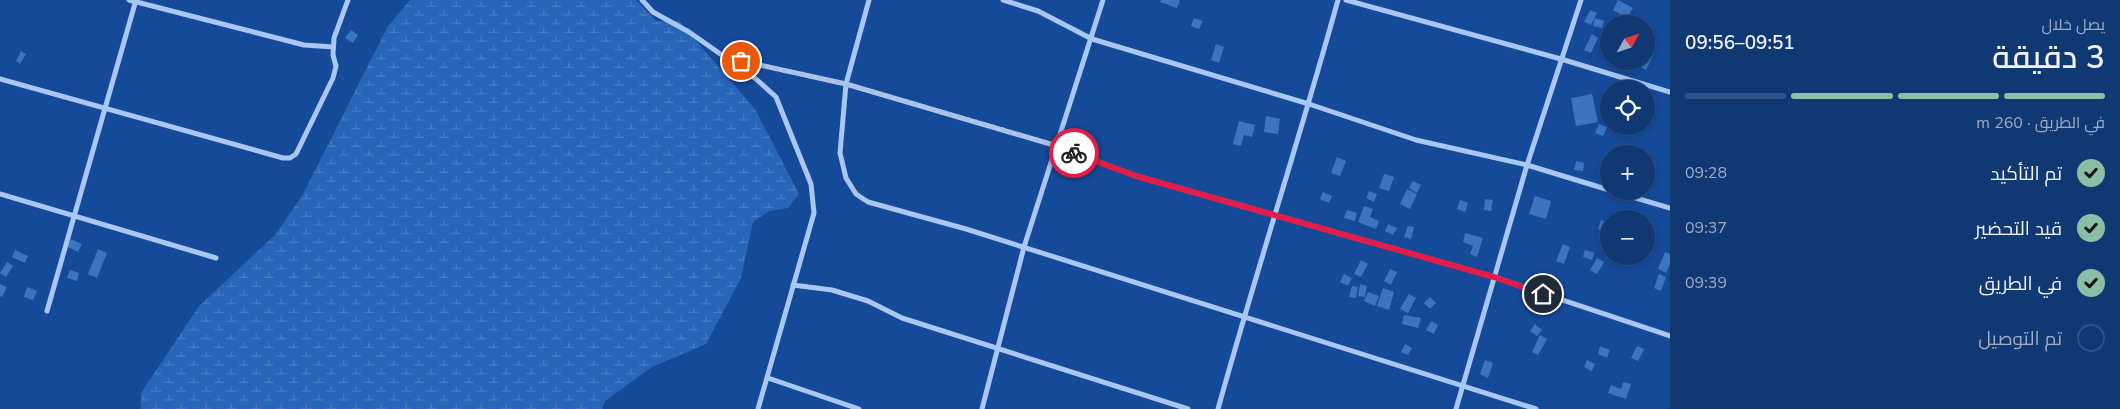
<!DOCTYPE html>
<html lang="ar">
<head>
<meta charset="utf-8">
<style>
	:root { --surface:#103873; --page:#1e437b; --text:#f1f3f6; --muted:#9cacc4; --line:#305285; --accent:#8abfa5 }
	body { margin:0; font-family:"Nunito Sans",Cairo,sans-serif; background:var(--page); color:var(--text); direction:rtl; height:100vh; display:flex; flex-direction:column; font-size:19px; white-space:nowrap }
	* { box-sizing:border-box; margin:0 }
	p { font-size:16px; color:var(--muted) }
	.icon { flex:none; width:28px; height:28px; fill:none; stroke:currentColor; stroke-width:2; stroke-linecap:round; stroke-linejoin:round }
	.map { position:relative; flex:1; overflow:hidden; direction:ltr }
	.panel { display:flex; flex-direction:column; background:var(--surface); width:450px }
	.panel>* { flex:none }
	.needle { width:32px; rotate:50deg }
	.controls { position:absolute; left:1600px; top:15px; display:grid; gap:10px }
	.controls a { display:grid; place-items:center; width:55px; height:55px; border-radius:50%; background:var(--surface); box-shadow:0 2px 8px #0003,0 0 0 1px var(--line); font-size:25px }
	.pin { position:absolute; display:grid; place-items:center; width:42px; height:42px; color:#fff; margin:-21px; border:2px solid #fff; border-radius:50%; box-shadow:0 1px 5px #0007 }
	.courier { position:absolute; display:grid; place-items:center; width:50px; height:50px; margin:-25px; border:4px solid #e11d48; border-radius:50%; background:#fff; color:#222; box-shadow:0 1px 6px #0007 }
	.headline em { font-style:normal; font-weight:600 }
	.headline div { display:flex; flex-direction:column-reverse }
	.headline { display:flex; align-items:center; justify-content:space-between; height:85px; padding:0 15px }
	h1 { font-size:32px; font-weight:600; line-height:38px }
	.bar { display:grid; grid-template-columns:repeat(4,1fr); gap:8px 5px; align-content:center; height:60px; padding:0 15px }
	.bar i { height:6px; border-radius:4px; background:var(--line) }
	.bar .selected { background:var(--accent) }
	.bar p { grid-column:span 4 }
	ol { padding:0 15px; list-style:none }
	li { display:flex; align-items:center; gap:15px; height:55px }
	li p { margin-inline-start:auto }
	li .icon { padding:5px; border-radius:50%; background:var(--accent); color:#111; stroke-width:4 }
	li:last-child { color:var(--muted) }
	li i { width:28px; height:28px; border:2px solid var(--line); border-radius:50% }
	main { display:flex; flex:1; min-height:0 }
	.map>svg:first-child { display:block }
	.wetland { fill:url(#wetland-marsh) }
	.building { fill:#3d74c1 }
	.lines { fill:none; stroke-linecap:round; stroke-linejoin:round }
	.minor { stroke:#a8c7f2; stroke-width:5 }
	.done { stroke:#adc0db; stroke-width:5; stroke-dasharray:0 9 }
	.route { stroke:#e11d48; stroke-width:6 }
</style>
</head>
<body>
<main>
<section class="panel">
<div class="headline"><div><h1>3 دقيقة</h1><p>يصل خلال</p></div><em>09:51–09:56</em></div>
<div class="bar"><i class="selected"></i><i class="selected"></i><i class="selected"></i><i></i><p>في الطريق · 260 m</p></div>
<ol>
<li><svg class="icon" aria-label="check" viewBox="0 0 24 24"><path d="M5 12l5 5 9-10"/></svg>تم التأكيد<p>09:28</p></li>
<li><svg class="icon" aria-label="check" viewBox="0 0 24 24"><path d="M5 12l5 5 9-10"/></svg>قيد التحضير<p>09:37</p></li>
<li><svg class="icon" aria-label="check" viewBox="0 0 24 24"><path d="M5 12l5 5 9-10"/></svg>في الطريق<p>09:39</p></li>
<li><i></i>تم التوصيل</li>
</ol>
</section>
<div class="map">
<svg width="1670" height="409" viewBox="0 0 1670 409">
	<defs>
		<pattern id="wetland-marsh" width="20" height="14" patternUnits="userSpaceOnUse" patternTransform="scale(1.25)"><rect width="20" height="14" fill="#2864b7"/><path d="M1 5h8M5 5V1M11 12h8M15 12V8" fill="none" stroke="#487bc2"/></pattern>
	</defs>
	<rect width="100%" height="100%" fill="#154a99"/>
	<path class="wetland" d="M410 0H636L656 21H679L755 109 799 194 788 208 769 211 753 222 741 278 706 344 652 367 605 401 602 409H141V393L199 306 275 235 302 196 388 26Z"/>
	<g class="building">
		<path d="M1161 0H1178L1180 1 1177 8 1160 2Z"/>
		<path d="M1618 0 1633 8 1627 18 1613 10Z"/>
		<path d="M1590 10 1597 13 1591 25 1584 22Z"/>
		<path d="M1194 18 1203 21 1199 29 1191 26Z"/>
		<path d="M1595 18 1604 21 1602 28 1593 26Z"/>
		<path d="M351 30 358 35 353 43 345 38Z"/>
		<path d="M1592 34 1598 38 1591 53 1584 50Z"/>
		<path d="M1216 44 1224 47 1219 63 1211 60Z"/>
		<path d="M21 51 26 54 20 64 16 61Z"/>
		<path d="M1646 51 1654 54 1646 70 1638 66 1640 61H1646Z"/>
		<path d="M1592 94 1598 122 1576 126 1571 98Z"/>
		<path d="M1266 116 1280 119 1278 134 1264 132Z"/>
		<path d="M1239 121 1255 125 1252 137 1244 135 1241 146 1233 144Z"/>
		<path d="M1599 124 1607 127 1603 136 1595 133Z"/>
		<path d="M1337 157 1346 161 1340 176 1331 173Z"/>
		<path d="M1576 161 1584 163 1583 171 1574 170Z"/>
		<path d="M1384 174 1394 177 1389 191 1379 188Z"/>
		<path d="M1413 181 1421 185 1417 193 1409 188Z"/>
		<path d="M1407 189 1417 194 1410 209 1400 204Z"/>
		<path d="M1369 191 1377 194 1374 202 1366 198Z"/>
		<path d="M1323 192 1332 196 1329 203 1320 199Z"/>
		<path d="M1535 196 1551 201 1546 219 1529 214Z"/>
		<path d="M1485 199 1493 200 1491 211 1484 210Z"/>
		<path d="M1460 200 1468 203 1465 212 1457 209Z"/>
		<path d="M1364 206 1373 209 1370 217 1379 221 1376 229 1358 222Z"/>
		<path d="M1347 210 1357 213 1355 221 1344 218Z"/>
		<path d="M1601 220 1609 223 1606 232 1598 229Z"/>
		<path d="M1388 224 1397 228 1393 235 1385 231Z"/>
		<path d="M1408 226 1414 227 1411 239 1404 237Z"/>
		<path d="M1465 233 1483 238 1477 257 1470 254 1473 246 1463 242Z"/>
		<path d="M71 239 82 244 78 252 68 247Z"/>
		<path d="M1563 244 1570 247 1564 264 1556 261Z"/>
		<path d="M98 249 107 253 97 278 88 274Z"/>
		<path d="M15 250 28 256 25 263 12 257Z"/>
		<path d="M1585 250 1594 253 1592 260 1583 257Z"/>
		<path d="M1665 252 1670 254V264L1666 273 1658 269Z"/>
		<path d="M1597 258 1604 262 1597 274 1590 270Z"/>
		<path d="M1361 260 1368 264 1361 277 1354 274Z"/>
		<path d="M7 262 13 266 6 277 0 273Z"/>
		<path d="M1390 269 1397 272 1391 285 1384 281Z"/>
		<path d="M70 270 79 273 77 281 67 278Z"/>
		<path d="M1344 274 1352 278 1348 286 1340 282Z"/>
		<path d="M1659 274 1666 277 1661 291 1654 288Z"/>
		<path d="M0 284 7 287 2 297 0 296Z"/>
		<path d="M1360 284 1367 286 1365 297 1358 296Z"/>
		<path d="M1352 286 1358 287 1356 298 1349 297Z"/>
		<path d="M27 287 37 291 33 300 24 297Z"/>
		<path d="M1383 288 1394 292 1389 310 1377 306Z"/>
		<path d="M1368 292 1379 296 1375 306 1364 301Z"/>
		<path d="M1409 294 1416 298 1408 313 1400 309Z"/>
		<path d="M1430 297 1436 303 1430 309 1424 303Z"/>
		<path d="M1404 315 1421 318 1418 328 1402 324Z"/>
		<path d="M1431 321 1438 325 1434 334 1426 330Z"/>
		<path d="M1535 324 1542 330 1537 336 1530 331Z"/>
		<path d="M1540 335 1547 339 1538 355 1532 352Z"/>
		<path d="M1405 344 1412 348 1408 355 1401 352Z"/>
		<path d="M1600 346 1610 350 1607 358 1598 354Z"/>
		<path d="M1637 346 1644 349 1638 361 1631 358Z"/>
		<path d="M1485 360 1493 363 1488 378 1480 374Z"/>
		<path d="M1587 360 1595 364 1592 371 1584 367Z"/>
		<path d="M1623 382 1631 384 1626 399 1608 393 1611 385 1621 389Z"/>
	</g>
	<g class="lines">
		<g class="minor">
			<path d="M129 0 304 45 333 47"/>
			<path d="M642 0 653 12 689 32 756 79 776 97 811 184 814 213 758 409"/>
			<path d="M869 0 846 84 840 153 846 178 856 194 868 202 966 229 1536 409"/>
			<path d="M1003 0 1038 11 1092 39 1309 104 1416 140 1527 165 1609 190"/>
			<path d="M1346 0 1561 59 1670 92"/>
			<path d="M723 57 846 84 1057 146 1136 176 1494 277 1670 336"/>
			<path d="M0 79 283 158H290L296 154 333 78 336 66 333 55 334 38 348 0"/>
			<path d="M1612 191 1670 208"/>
			<path d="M0 194 216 258"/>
			<path d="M793 285 832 290 868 301 902 318 1188 409"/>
			<path d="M47 311 136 0"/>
			<path d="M768 378 859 409"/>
			<path d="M982 409 1024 247 1103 0"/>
			<path d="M1218 409C1256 272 1300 137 1338 0"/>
			<path d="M1456 409 1527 165 1581 0"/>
		</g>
	</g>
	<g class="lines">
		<path class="done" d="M741 61 846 84 1058 146 1074 153"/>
		<path class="route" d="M1074 153 1136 176 1494 277 1543 294"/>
	</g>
</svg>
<div class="controls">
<a><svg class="needle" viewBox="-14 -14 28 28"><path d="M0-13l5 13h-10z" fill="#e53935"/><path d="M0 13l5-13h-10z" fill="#9cacc4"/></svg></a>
<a><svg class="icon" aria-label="locate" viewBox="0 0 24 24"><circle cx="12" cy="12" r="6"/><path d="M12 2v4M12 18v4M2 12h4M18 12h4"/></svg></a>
<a>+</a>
<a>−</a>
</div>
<div class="pin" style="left:741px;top:61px;background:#ea580c"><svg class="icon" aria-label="bag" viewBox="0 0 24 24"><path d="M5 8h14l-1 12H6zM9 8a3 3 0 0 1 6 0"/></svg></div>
<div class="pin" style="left:1543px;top:294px;background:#1f2937"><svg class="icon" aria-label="home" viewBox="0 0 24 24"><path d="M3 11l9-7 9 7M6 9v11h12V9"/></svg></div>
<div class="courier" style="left:1074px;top:153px"><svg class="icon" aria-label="bike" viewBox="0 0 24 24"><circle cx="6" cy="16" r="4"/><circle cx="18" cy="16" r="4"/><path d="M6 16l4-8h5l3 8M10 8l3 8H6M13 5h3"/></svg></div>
</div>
</main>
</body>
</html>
